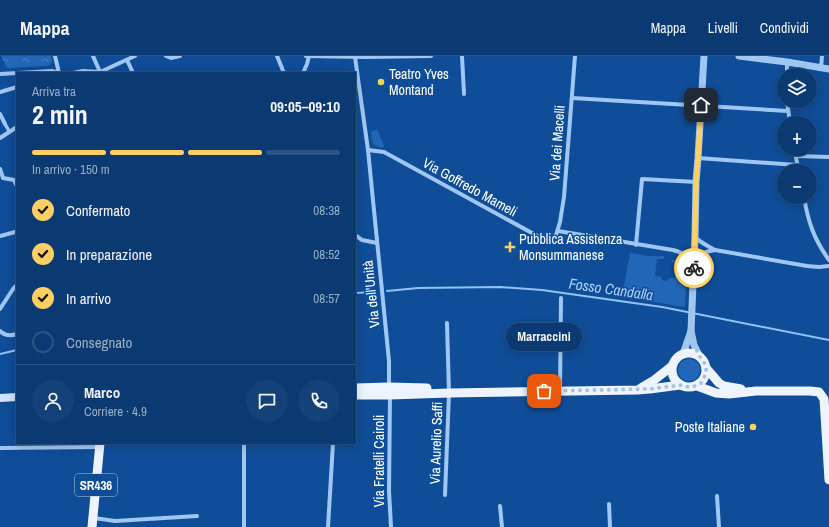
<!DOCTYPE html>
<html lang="it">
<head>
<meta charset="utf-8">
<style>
	:root { --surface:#0b3a72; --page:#144177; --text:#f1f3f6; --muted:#9aadc4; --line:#2b5484; --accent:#ffcf63 }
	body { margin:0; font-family:"Archivo Narrow",sans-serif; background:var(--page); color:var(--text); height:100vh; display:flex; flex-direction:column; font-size:15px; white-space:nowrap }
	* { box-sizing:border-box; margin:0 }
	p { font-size:13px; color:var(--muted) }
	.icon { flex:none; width:22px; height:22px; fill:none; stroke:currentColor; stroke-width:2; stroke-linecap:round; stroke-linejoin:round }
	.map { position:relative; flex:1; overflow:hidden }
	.details { position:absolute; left:16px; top:16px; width:340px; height:372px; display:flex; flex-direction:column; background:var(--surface); border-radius:0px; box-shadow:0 2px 10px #0003,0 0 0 1px var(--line) }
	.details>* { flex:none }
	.controls { position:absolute; left:777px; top:12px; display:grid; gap:8px }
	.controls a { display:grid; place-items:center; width:40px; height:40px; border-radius:50%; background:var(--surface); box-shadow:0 2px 10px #0003,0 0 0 1px var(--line); font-size:20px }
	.pin { position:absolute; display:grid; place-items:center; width:34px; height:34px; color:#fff; margin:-17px; border-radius:8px; box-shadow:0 2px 6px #0006 }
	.courier { position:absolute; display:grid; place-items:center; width:40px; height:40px; margin:-20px; border:3px solid #ffcf63; border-radius:50%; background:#fff; color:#222; box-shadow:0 1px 5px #0007 }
	.bubble { position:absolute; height:28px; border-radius:14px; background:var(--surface); box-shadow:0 2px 10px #0003,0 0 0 1px var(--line); font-size:13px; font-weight:800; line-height:28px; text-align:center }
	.headline em { font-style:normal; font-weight:800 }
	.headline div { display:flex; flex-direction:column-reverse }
	.headline { display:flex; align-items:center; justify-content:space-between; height:68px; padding:0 16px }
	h1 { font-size:26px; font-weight:800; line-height:30px }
	.bar { display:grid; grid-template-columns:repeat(4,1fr); gap:6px 4px; align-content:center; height:48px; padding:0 16px }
	.bar i { height:5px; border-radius:3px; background:var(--line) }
	.bar .current { background:var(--accent) }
	.bar p { grid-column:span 4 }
	.line { display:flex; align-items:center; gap:10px; padding:0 16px; border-top:1px solid var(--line) }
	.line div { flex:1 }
	.round { display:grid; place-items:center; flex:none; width:42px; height:42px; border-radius:21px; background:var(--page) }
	ol { padding:0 16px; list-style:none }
	li { display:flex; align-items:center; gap:12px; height:44px }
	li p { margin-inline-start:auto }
	li .icon { padding:4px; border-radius:50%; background:var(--accent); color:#111; stroke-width:4 }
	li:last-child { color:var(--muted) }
	li i { width:22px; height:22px; border:2px solid var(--line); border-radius:50% }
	header { display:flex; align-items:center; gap:24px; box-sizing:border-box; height:56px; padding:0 20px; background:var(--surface); border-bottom:1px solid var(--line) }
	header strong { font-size:19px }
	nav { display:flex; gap:22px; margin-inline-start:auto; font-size:14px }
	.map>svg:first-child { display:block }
	.green { fill:#2267b7 }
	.park { fill:url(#park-crowns) }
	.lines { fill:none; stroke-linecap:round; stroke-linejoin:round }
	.stream { stroke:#91c2f8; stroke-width:2 }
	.pedestrian { stroke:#a0c7f4; stroke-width:3.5 }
	.minor { stroke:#a0c7f4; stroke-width:4 }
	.tertiary { stroke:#a0c7f4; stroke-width:7 }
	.secondary { stroke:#d0e4fd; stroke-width:8 }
	.primary { stroke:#edf4ff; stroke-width:9 }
	.done { stroke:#abc1db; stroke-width:4; stroke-dasharray:0 7.2 }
	.route { stroke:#ffcf63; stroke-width:5 }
	.poi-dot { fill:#ffcf63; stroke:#0f4d98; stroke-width:1.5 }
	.labels { text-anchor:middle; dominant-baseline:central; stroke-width:3; stroke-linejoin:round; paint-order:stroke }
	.shield { fill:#0f4d98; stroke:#b7cae0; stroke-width:1 }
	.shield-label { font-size:13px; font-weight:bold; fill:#fff }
	.poi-label { font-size:14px; fill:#fff; stroke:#0f4d98; text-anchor:start }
	.street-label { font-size:14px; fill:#fff; stroke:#0f4d98 }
	.water-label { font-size:15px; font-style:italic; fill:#acd1fb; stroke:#0f4d98 }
</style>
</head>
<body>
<header>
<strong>Mappa</strong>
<nav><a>Mappa</a><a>Livelli</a><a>Condividi</a></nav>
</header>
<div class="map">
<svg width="829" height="471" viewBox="0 0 829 471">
	<defs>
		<pattern id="park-crowns" width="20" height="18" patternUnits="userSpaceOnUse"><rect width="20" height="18" fill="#2267b7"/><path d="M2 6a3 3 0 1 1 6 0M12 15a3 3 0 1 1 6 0" fill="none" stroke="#437ec2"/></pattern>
	</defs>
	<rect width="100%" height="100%" fill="#0f4d98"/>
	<g class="green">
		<path d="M377 73 384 90 382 92C371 88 373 87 371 76Z"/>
		<path d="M630 197 648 200H664V203H657L655 220 661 221 662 224 666 225 668 224 669 222H675L677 207 671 206 672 204C675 204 679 204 681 205 689 210 685 242 685 251L622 241Z"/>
		<circle cx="689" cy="314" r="11"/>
	</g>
	<path class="park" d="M1 0H51L52 4 51 8 47 10 7 12Z"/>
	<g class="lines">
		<g class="stream">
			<path d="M387 235 418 232 500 231 542 234 662 251 829 284"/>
			<path d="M355 237 373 236"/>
			<path d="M0 298 17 294"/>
		</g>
		<path class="pedestrian" d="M5 68 9 75"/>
		<g class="minor">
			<path d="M55 0 59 17"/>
			<path d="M93 0 100 16V17"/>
			<path d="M166 0 171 2 180 0"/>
			<path d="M277 0 284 17"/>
			<path d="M306 0 365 1 431 0"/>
			<path d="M462 0 464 38"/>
			<path d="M355 1 368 94 389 305V331"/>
			<path d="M127 4 133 17"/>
			<path d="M821 12 822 0"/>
			<path d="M73 17 83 15 100 16 135 0"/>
			<path d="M303 17 307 8 309 0"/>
			<path d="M0 18 52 15 60 17"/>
			<path d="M787 19V6"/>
			<path d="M0 36 17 31"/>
			<path d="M572 42 788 55"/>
			<path d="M787 45 790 67"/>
			<path d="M0 58 5 68"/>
			<path d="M0 82 17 71"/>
			<path d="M794 93 799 115"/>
			<path d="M368 94 384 96 543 183H548L553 182 556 179 560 166 564 141 575 0"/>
			<path d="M796 100 829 101"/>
			<path d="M698 102 797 109"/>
			<path d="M0 113 3 122 14 124 17 130"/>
			<path d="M804 141C808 166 814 183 829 204"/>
			<path d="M558 175 673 194C681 196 686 199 691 205"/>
			<path d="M355 179 362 184 377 187"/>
			<path d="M0 180 15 176H17"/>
			<path d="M695 181C701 187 708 190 715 194L807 210 819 211 829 210"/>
			<path d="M636 189 642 123 696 126"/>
			<path d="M694 202C701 197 707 195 715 194"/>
			<path d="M0 253 13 233 17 229"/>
			<path d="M0 275C5 280 11 280 17 278"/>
			<path d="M560 335 561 242"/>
			<path d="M390 339 389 435 391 471"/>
			<path d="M244 387V471"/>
			<path d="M0 392 99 391"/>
			<path d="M445 439 449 337 447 267"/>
			<path d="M717 440 719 471"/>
			<path d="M609 448 610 471"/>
			<path d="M500 450 502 471"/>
			<path d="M94 462 115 465 197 460"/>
			<path d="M328 471 333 387"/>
		</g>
		<g class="tertiary">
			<path d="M739 0 787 6 829 13"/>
			<path d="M691 275 694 289 700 301"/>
			<path d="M683 298 691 275 695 181 696 126 698 102 704 0"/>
		</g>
		<path class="secondary" d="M0 342 17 341"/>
		<g class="primary">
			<circle cx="689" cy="314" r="17"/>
			<path d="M706 312 719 327 724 330 741 333"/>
			<path d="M697 330 716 337 729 338 756 335H810L819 336 824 343 829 424"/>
			<path d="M355 332 389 331 427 332"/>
			<path d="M641 332 653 325 672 310"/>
			<path d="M355 339H390L449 337 637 334 650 333 680 329"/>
			<path d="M92 471 100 387"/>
		</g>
	</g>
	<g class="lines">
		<path class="done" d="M544 335 650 333 680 329 688 331H692L701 327 704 322 706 317V312L705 308 700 301 694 289 691 275 694 212"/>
		<path class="route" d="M694 212 696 126 698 102 701 49"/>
	</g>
	<g class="poi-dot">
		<circle cx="381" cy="26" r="4"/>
		<path d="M508 185h4v4h4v4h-4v4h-4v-4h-4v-4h4z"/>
		<circle cx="753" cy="371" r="4"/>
	</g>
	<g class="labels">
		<rect class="shield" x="75" y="418" width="42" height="22" rx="3"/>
		<g class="shield-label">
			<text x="96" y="429">SR436</text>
		</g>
		<g class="poi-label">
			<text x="389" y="18">Teatro Yves<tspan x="389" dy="16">Montand</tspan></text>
			<text x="519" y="183">Pubblica Assistenza<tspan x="519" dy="16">Monsummanese</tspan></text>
			<text x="745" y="371" text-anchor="end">Poste Italiane</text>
		</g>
		<g class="street-label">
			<text transform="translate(557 87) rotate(-86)">Via dei Macelli</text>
			<text transform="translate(470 131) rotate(29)">Via Goffredo Mameli</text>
			<text transform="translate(371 238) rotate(-96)">Via dell'Unità</text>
			<text transform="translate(436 387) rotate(-88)">Via Aurelio Saffi</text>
			<text transform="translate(379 405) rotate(-90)">Via Fratelli Cairoli</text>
		</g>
		<g class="water-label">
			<text transform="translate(611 233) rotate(8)">Fosso Candalla</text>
		</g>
	</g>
</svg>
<div class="controls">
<a><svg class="icon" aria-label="layers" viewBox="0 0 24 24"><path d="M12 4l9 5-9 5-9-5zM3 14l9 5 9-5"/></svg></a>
<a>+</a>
<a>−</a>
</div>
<div class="pin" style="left:544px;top:335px;background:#ea580c"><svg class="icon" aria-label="bag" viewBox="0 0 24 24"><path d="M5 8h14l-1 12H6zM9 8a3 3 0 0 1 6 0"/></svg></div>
<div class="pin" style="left:701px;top:49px;background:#1f2937"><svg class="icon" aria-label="home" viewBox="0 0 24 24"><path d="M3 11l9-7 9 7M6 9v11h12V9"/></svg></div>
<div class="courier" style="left:694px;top:212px"><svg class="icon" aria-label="bike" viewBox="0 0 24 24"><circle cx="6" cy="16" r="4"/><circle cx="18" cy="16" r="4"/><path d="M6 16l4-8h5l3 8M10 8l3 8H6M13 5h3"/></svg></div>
<div class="bubble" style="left:506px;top:267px;width:76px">Marraccini</div>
<section class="details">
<div class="headline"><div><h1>2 min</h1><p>Arriva tra</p></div><em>09:05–09:10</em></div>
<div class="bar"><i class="current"></i><i class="current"></i><i class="current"></i><i></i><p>In arrivo · 150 m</p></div>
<ol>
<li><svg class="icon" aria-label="check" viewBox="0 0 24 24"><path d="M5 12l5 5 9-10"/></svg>Confermato<p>08:38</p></li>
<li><svg class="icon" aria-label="check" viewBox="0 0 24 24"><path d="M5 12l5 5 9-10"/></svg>In preparazione<p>08:52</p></li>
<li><svg class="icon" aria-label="check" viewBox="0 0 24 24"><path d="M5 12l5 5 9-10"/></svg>In arrivo<p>08:57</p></li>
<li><i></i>Consegnato</li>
</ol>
<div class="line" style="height:72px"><a class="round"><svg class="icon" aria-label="person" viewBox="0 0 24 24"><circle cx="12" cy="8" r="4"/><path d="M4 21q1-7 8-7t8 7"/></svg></a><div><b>Marco</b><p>Corriere · 4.9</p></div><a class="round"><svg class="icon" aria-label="chat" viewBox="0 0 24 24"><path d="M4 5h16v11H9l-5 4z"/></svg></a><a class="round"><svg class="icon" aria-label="phone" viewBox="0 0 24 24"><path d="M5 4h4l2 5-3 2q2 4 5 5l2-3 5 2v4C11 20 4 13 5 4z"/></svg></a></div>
</section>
</div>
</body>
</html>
